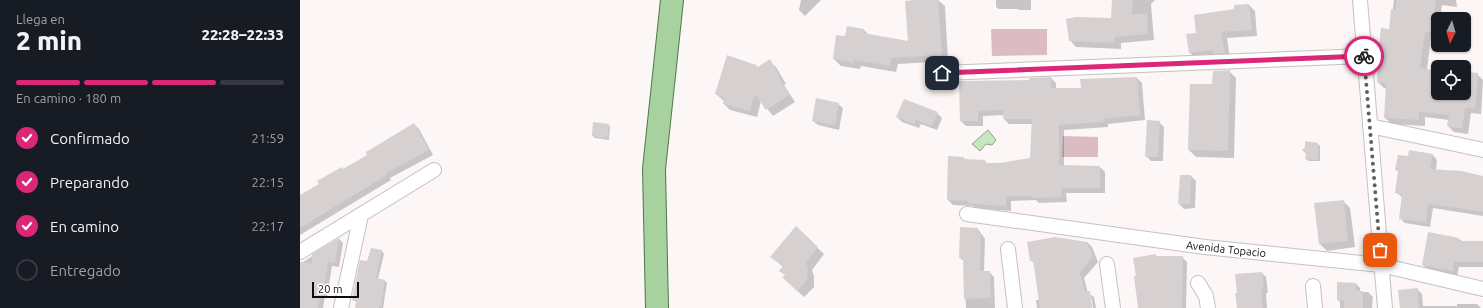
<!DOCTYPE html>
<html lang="es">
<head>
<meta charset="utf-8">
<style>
	:root { --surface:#171b24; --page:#242831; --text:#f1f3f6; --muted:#9ea1a6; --line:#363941; --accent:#db2777 }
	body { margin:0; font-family:Ubuntu,sans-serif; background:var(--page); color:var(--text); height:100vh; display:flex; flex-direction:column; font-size:15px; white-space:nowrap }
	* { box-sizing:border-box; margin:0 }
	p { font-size:13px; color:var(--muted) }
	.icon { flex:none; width:22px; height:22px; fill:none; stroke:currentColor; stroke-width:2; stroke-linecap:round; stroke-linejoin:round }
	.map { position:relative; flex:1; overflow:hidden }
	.panel { display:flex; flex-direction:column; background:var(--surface); width:300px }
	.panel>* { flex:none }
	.needle { width:26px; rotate:185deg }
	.tools { position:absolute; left:1131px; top:12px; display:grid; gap:8px }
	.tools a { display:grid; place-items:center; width:40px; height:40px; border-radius:6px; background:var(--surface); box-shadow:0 1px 3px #0004; font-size:20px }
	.scale { position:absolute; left:12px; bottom:10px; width:47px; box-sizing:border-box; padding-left:4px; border:2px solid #0e0c0d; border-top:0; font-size:11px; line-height:14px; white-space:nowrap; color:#0e0c0d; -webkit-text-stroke:3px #fff; paint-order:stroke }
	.pin { position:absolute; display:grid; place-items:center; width:34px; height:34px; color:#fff; margin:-17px; border-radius:8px; box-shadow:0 2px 6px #0006 }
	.courier { position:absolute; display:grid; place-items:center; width:40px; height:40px; margin:-20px; border:3px solid #db2777; border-radius:50%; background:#fff; color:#222; box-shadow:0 1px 5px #0007 }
	.head em { font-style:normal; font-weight:800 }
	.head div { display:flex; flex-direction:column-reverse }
	.head { display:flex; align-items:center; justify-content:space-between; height:68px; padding:0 16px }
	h1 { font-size:26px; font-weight:800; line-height:30px }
	.bar { display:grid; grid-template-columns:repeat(4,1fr); gap:6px 4px; align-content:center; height:48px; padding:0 16px }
	.bar i { height:5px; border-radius:3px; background:var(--line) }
	.bar .current { background:var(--accent) }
	.bar p { grid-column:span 4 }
	ol { padding:0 16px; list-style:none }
	li { display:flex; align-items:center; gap:12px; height:44px }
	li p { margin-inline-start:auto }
	li .icon { padding:4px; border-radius:50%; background:var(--accent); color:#fff; stroke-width:4 }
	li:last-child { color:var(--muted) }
	li i { width:22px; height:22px; border:2px solid var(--line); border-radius:50% }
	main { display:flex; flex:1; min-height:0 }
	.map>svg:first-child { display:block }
	.green { fill:#dcbcc3 }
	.water { fill:#c5e6be; stroke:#8ea589 }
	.shadow { fill:#0003 }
	.building { fill:#d6d0d1 }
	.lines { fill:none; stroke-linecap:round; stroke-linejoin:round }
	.street-casing { stroke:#c6c0c1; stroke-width:16 }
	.primary-casing { stroke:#4c7942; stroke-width:24 }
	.street { stroke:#fff; stroke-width:14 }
	.primary { stroke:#a7d19f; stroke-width:22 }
	.done { stroke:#615e5f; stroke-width:4; stroke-dasharray:0 7.2 }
	.route { stroke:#db2777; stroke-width:5 }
	.labels { text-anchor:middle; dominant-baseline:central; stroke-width:3.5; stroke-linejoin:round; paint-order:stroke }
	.street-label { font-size:11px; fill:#0e0c0d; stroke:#fff }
</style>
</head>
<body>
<main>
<section class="panel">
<div class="head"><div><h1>2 min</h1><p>Llega en</p></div><em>22:28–22:33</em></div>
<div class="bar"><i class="current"></i><i class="current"></i><i class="current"></i><i></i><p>En camino · 180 m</p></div>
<ol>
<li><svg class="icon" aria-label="check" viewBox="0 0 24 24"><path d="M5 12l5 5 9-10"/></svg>Confirmado<p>21:59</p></li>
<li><svg class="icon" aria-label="check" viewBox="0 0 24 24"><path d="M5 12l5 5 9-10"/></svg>Preparando<p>22:15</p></li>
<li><svg class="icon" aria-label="check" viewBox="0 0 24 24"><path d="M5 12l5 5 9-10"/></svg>En camino<p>22:17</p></li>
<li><i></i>Entregado</li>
</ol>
</section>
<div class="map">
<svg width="1183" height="308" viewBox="0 0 1183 308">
	<rect width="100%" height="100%" fill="#fcf6f7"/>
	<g class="green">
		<path d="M691 29H747V55L692 56Z"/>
		<path d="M763 136 798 137V157H762Z"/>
	</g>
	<path class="water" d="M688 130 696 140 692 145 686 144 680 151 672 144Z"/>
	<g class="shadow">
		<path d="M501 0H521L505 16 499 10Z"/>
		<path d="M632 0H638L645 6 648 61 598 64 596 72 561 66 560 69 541 66 534 59 546 38 564 30 569 35 609 42Z"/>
		<path d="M696 0H731V10H719L717 9H699L696 7Z"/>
		<path d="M813 0H855L851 4 854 40 821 43V49L776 47 770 40 812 19Z"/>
		<path d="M1092 0H1156L1157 7 1142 5 1140 19H1138V38L1131 37 1127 70 1138 72V93H1164V73L1177 74 1183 80 1181 114 1171 113 1168 134 1154 132 1148 126 1149 120 1125 117V126L1092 124 1085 118 1087 88H1084L1078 82 1090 30 1094 0Z"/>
		<path d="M949 5 955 11 957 36 927 38 930 59H897L890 53 898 33 935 10Z"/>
		<path d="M469 61 476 67 486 84 484 85 495 102 473 116 461 101 457 117 430 110 424 104V101L416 94Z"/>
		<path d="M929 71 936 78 934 158 896 157 889 150 913 85Z"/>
		<path d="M751 78 756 83V89H782L837 78 842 83 845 120 808 124V127L764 130V166L800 167 805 172V193H766L767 202 739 203 736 200 711 201V211L674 208 673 206 653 205 648 200 664 158 667 161H685L687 164H700L731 159 732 124H709L704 119V115L683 116V126H666L661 121 660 82 730 81Z"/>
		<path d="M538 104 543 108 539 130 518 125 513 121Z"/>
		<path d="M637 113 642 118 637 130 621 124 619 128 602 122 597 117Z"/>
		<path d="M859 122 864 127 863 161H851L846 156Z"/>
		<path d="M114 124 119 129 133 155 90 178 91 180 0 235V196L69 155Z"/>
		<path d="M308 125 310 127 309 140 295 138 293 136Z"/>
		<path d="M1018 144 1020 146V161H1009L1006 159Z"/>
		<path d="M1132 154 1137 160 1136 170 1183 177V216L1133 208 1130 227 1105 223 1100 218 1103 198 1096 192 1099 172 1097 170 1109 157Z"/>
		<path d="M881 176H891L896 181 895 208 884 209 879 204Z"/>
		<path d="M1043 201 1050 208 1055 247 1027 251 1020 244Z"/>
		<path d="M496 228 524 254 512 270 514 276V287L504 297 490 284 483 267 472 257Z"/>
		<path d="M678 229 685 239 684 272H689L694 277 695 308H666L664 261 660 258Z"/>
		<path d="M39 239 43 243 39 267 32 266 27 297 25 296 23 308H0V264Z"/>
		<path d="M1159 239 1163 242H1183V267H1159L1157 276 1128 270 1123 265Z"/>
		<path d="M787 242 792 247 798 262 784 278 788 293 794 297 796 308H793L791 296H789L791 308H737L736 300H740L735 264 731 260Z"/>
		<path d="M71 249 82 251 84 254 78 279 85 281 87 283 83 308H56L57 302 53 300 68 262Z"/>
		<path d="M856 255 857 257H882L887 262 886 308H838Z"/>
		<path d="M962 273 966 277 968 293H966L967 308H938Z"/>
		<path d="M1056 284 1060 288V292H1068L1073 297 1072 308H1040V302L1038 300Z"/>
		<path d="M1117 289 1122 294 1123 306H1157V304H1177L1181 308H1101Z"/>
	</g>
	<g class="building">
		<path d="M615 0H638L642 55 591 58 590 66 554 60V63L533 59 536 35 545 36 547 26 564 29 563 33 608 41 605 1Z"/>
		<path d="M812 0H833L832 15 847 13 848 34 815 37V43L769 41 766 19 776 17 811 18Z"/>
		<path d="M1096 0H1136L1132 32H1125L1120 68 1138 71V93H1164V72L1178 73 1175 108H1165L1162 129 1147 126 1149 115 1119 112V120L1084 118 1086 83 1077 82 1078 65H1077L1081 28 1089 29 1091 9 1096 10Z"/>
		<path d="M949 4 952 30 921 32 925 53 913 54V50L889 53 886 34 896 33 894 15 934 9V5Z"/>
		<path d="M427 55 456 65 458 67 470 59 480 77 479 78 490 95 466 110 455 94 450 111 423 104 424 98 415 94Z"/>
		<path d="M930 70 928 151 888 150 890 84H912L913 71Z"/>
		<path d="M751 77V88H781L780 79 837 77 840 115 803 119V122L759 125V164L760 165 800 166V188H761L762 197 733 198 732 196H706V206L688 205 668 203V201L647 200 648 156 664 157V159L685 160V163H700L730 158 732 119H703V110L678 111V121H660L659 81 729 80V78Z"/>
		<path d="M516 98 539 103 535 125 512 121Z"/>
		<path d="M604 99 638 112 632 126 616 120 614 124 596 117Z"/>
		<path d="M847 120 860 121 858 157H845Z"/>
		<path d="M293 122 309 124 307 138 292 136Z"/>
		<path d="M114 123 129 150 86 173 87 175 0 228V195L19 184 17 181 42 167 43 169 67 155 66 152Z"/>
		<path d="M1005 141 1018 143V160L1005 159 1006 154 1002 150 1005 147Z"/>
		<path d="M1109 150 1133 154 1130 169 1161 171 1183 176V212L1128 204 1126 222 1099 219 1102 194 1095 193 1098 171 1095 170 1098 155 1108 156Z"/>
		<path d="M880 175H891L890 204H878Z"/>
		<path d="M1044 200 1048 241 1019 244 1014 203Z"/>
		<path d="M496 226 518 247 506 263 508 269 507 280 497 291 482 277 485 275 479 271 483 266 470 257Z"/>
		<path d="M660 227 678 228V233H681L680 271H690L691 298 664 299 663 258H659Z"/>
		<path d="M1128 232 1159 238V241H1183V262H1154L1153 271 1122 265Z"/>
		<path d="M755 237 787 242 793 256 780 273 785 292 790 291 792 308H740L733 260 730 261 727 242Z"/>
		<path d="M39 238 35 263 28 262 23 293 21 292 18 308H0V262L12 263V254Z"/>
		<path d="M71 248 82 250 76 278 85 280 81 306H79V308H55L56 301 52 300 60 260 67 261Z"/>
		<path d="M856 254V256H883L882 308H838L834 276H836L833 258Z"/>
		<path d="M962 272 964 288 961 289 963 308H937L935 293H937L935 274Z"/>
		<path d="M1037 282 1056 283V291H1063V308H1044V300H1037Z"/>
		<path d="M1118 288 1119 308H1100L1098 290Z"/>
	</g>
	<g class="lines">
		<g class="street-casing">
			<g id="street">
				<path d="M1060 0 1085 308"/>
				<path d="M642 73 1065 56"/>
				<path d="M1070 126 1183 150"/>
				<path d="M667 214 905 247 1081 265 1183 289"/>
				<path d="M708 249 715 308"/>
				<path d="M0 252 134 170"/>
				<path d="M807 264 813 308"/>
				<path d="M898 283 906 296 908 308"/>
				<path d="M1013 286 1015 308"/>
				<path d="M41 308 61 215"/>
			</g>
		</g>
		<g class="primary-casing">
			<path id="primary" d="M357 308 354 169 372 0"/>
		</g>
		<use href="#street" class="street"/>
		<use href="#primary" class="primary"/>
	</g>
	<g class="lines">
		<path class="done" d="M1064 56 1080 250"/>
		<path class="route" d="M642 73 1064 56"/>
	</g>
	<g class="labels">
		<g class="street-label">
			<text transform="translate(926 249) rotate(6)">Avenida Topacio</text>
		</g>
	</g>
</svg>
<div class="tools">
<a><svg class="needle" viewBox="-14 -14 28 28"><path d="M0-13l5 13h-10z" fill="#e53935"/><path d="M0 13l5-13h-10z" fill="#9ea1a6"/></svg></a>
<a><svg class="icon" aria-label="locate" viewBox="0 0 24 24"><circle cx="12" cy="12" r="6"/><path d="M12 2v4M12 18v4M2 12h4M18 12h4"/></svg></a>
</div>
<div class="scale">20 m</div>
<div class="pin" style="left:1080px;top:250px;background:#ea580c"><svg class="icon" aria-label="bag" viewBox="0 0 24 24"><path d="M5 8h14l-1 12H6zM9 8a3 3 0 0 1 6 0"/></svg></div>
<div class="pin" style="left:642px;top:73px;background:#1f2937"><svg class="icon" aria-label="home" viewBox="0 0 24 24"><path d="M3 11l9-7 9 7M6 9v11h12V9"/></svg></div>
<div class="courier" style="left:1064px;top:56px"><svg class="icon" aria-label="bike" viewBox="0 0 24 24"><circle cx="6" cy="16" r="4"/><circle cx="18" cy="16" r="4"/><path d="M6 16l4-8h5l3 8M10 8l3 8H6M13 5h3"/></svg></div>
</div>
</main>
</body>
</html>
